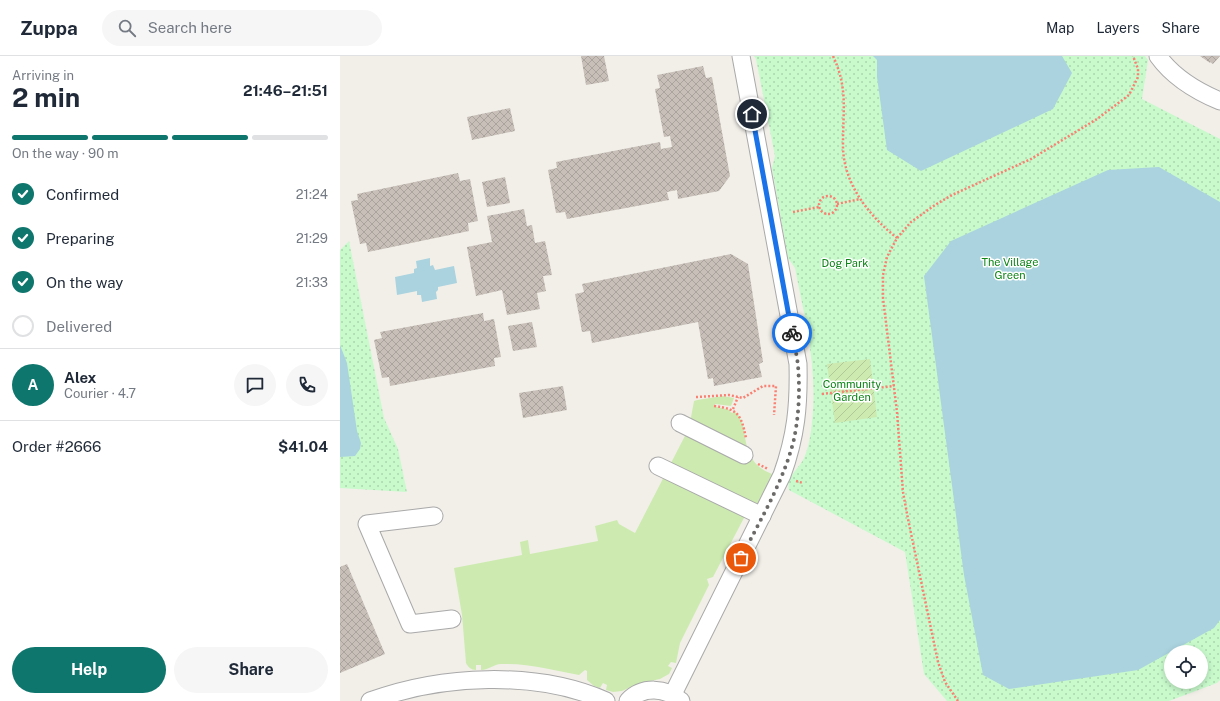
<!DOCTYPE html>
<html lang="en">
<head>
<meta charset="utf-8">
<style>
	:root { --surface:#fff; --page:#f6f6f7; --text:#1f2937; --muted:#747a83; --line:#e0e1e3; --accent:#0f766e }
	body { margin:0; font-family:"Public Sans",sans-serif; background:var(--page); color:var(--text); height:100vh; display:flex; flex-direction:column; font-size:15px; white-space:nowrap }
	* { box-sizing:border-box; margin:0 }
	p { font-size:13px; color:var(--muted) }
	.icon { flex:none; width:22px; height:22px; fill:none; stroke:currentColor; stroke-width:2; stroke-linecap:round; stroke-linejoin:round }
	.map { position:relative; flex:1; overflow:hidden }
	.panel { display:flex; flex-direction:column; background:var(--surface); width:340px }
	.panel>* { flex:none }
	.fabs { position:absolute; left:824px; top:589px; display:grid; gap:8px }
	.fabs a { display:grid; place-items:center; width:44px; height:44px; border-radius:50%; background:var(--surface); box-shadow:0 2px 6px #0003; font-size:20px }
	.pin { position:absolute; display:grid; place-items:center; width:34px; height:34px; color:#fff; margin:-17px; border:2px solid #fff; border-radius:50%; box-shadow:0 1px 4px #0007 }
	.courier { position:absolute; display:grid; place-items:center; width:40px; height:40px; margin:-20px; border:3px solid #1a73e8; border-radius:50%; background:#fff; color:#222; box-shadow:0 1px 5px #0007 }
	.head em { font-style:normal; font-weight:700 }
	.head div { display:flex; flex-direction:column-reverse }
	.head { display:flex; align-items:center; justify-content:space-between; height:68px; padding:0 12px }
	h1 { font-size:26px; font-weight:700; line-height:30px }
	.bar { display:grid; grid-template-columns:repeat(4,1fr); gap:6px 4px; align-content:center; height:48px; padding:0 12px }
	.bar i { height:5px; border-radius:3px; background:var(--line) }
	.bar .current { background:var(--accent) }
	.bar p { grid-column:span 4 }
	.line { display:flex; align-items:center; gap:10px; padding:0 12px; border-top:1px solid var(--line) }
	.line div { flex:1 }
	.round { display:grid; place-items:center; flex:none; width:42px; height:42px; border-radius:21px; background:var(--page) }
	ol { padding:0 12px; list-style:none }
	li { display:flex; align-items:center; gap:12px; height:44px }
	li p { margin-inline-start:auto }
	li .icon { padding:4px; border-radius:50%; background:var(--accent); color:#fff; stroke-width:4 }
	li:last-child { color:var(--muted) }
	li i { width:22px; height:22px; border:2px solid var(--line); border-radius:50% }
	.cta { display:flex; gap:8px; margin-top:auto; padding:8px 12px }
	.cta a { flex:1; height:46px; border-radius:24px; background:var(--accent); color:#fff; font-size:16px; font-weight:700; line-height:46px; text-align:center }
	.cta a+a { background:var(--page); color:var(--text) }
	header { display:flex; align-items:center; gap:24px; box-sizing:border-box; height:56px; padding:0 20px; background:var(--surface); border-bottom:1px solid var(--line) }
	header strong { font-size:19px }
	nav { display:flex; gap:22px; margin-inline-start:auto; font-size:14px }
	.search { width:280px; height:36px; background:var(--page); display:flex; align-items:center; gap:10px; box-sizing:border-box; padding:0 14px; border-radius:22px; color:var(--muted); font-size:15px }
	main { display:flex; flex:1; min-height:0 }
	.map>svg:first-child { display:block }
	.grass { fill:#cdebb0 }
	.park { fill:url(#park-dots); fill-rule:evenodd }
	.garden { fill:url(#garden-furrows) }
	.water { fill:#aad3df }
	.building { fill:url(#building-cross-hatch) }
	.lines { fill:none; stroke-linecap:round; stroke-linejoin:round }
	.minor-casing { stroke:#a9a9a9; stroke-width:19 }
	.path { stroke:#fa8072; stroke-width:2.5; stroke-dasharray:2 2; stroke-linecap:butt }
	.minor { stroke:#fff; stroke-width:17 }
	.done { stroke:#6b6a68; stroke-width:4; stroke-dasharray:0 7.2 }
	.route { stroke:#1a73e8; stroke-width:5 }
	.labels { text-anchor:middle; dominant-baseline:central; stroke-width:3; stroke-linejoin:round; paint-order:stroke }
	.park-label { font-size:11px; fill:#0c8416; stroke:#fff }
</style>
</head>
<body>
<header>
<strong>Zuppa</strong>
<div class="search"><svg class="icon" aria-label="search" viewBox="0 0 24 24"><circle cx="10" cy="10" r="6"/><path d="M15 15l6 6"/></svg>Search here</div>
<nav><a>Map</a><a>Layers</a><a>Share</a></nav>
</header>
<main>
<section class="panel">
<div class="head"><div><h1>2 min</h1><p>Arriving in</p></div><em>21:46–21:51</em></div>
<div class="bar"><i class="current"></i><i class="current"></i><i class="current"></i><i></i><p>On the way · 90 m</p></div>
<ol>
<li><svg class="icon" aria-label="check" viewBox="0 0 24 24"><path d="M5 12l5 5 9-10"/></svg>Confirmed<p>21:24</p></li>
<li><svg class="icon" aria-label="check" viewBox="0 0 24 24"><path d="M5 12l5 5 9-10"/></svg>Preparing<p>21:29</p></li>
<li><svg class="icon" aria-label="check" viewBox="0 0 24 24"><path d="M5 12l5 5 9-10"/></svg>On the way<p>21:33</p></li>
<li><i></i>Delivered</li>
</ol>
<div class="line" style="height:72px"><b class="round" style="background:var(--accent);color:#fff">A</b><div><b>Alex</b><p>Courier · 4.7</p></div><a class="round"><svg class="icon" aria-label="chat" viewBox="0 0 24 24"><path d="M4 5h16v11H9l-5 4z"/></svg></a><a class="round"><svg class="icon" aria-label="phone" viewBox="0 0 24 24"><path d="M5 4h4l2 5-3 2q2 4 5 5l2-3 5 2v4C11 20 4 13 5 4z"/></svg></a></div>
<div class="line" style="height:52px"><div>Order #2666</div><b>$41.04</b></div>
<div class="cta"><a>Help</a><a>Share</a></div>
</section>
<div class="map">
<svg width="880" height="645" viewBox="0 0 880 645">
	<defs>
		<pattern id="park-dots" width="8" height="8" patternUnits="userSpaceOnUse"><rect width="8" height="8" fill="#c8facc"/><path d="M2 2h.1M6 6h.1" fill="none" stroke="#acd6af" stroke-width="1.8" stroke-linecap="round"/></pattern>
		<pattern id="garden-furrows" width="10" height="10" patternUnits="userSpaceOnUse"><rect width="10" height="10" fill="#cdebb0"/><path d="M-1 1l2-2M0 10L10 0M9 11l2-2" fill="none" stroke="#b0c997"/></pattern>
		<pattern id="building-cross-hatch" width="8" height="8" patternUnits="userSpaceOnUse"><rect width="8" height="8" fill="#c7bfb8"/><path d="M0 0l8 8M0 8l8-8" fill="none" stroke="#aba49e"/></pattern>
	</defs>
	<rect width="100%" height="100%" fill="#f2efe9"/>
	<path class="grass" d="M383 340 394 342 391 350 375 348 374 350 390 354V356L393 357 394 355C412 367 395 404 432 418L415 453 405 460 373 521 367 523 369 529 340 587 336 607 331 606 328 610 332 612 329 618 320 623 300 627 282 635 273 636 266 634 267 629 263 627 260 632 254 630 247 624V615L245 614 239 619C213 614 188 607 161 608 154 608 149 614 141 614V609H136V614C131 614 128 611 126 607L122 559 114 512 182 499 180 486 188 484 190 498 258 485 255 470 277 464 279 468 295 477 349 372 354 345 357 344Z"/>
	<g class="park">
		<path d="M414 0H805L808 4 802 43 880 83V624L877 627 829 645H607L584 618 565 496 449 434C446 420 460 412 464 402 469 391 471 377 472 366 478 312 465 264 455 212L448 202 432 112 435 100 416 3ZM831 596H861V626H831Z"/>
		<path d="M9 185 44 362 58 393 67 436 0 432V194Z"/>
	</g>
	<path class="garden" d="M530 303 537 361 495 367 487 308Z"/>
	<g class="water">
		<path d="M533 0H722L732 17 713 53 581 115 547 94 537 21V4Z"/>
		<path d="M819 111 880 146V564L874 572 798 614 669 633 643 619 624 519 584 220 611 185 768 114Z"/>
		<path d="M90 202V210L93 209 95 214 114 210 117 227 98 231V234L96 236 97 243 82 246 81 239H77V235L57 239 55 221 74 217V213L77 212 76 205Z"/>
		<path d="M0 289 7 307 17 375 21 387 20 393 15 400 0 401Z"/>
	</g>
	<g class="building">
		<path d="M241 0H264L269 25 246 29Z"/>
		<path d="M860 0H880L873 8 870 6V7Z"/>
		<path d="M363 10 366 22 372 21 390 120 379 135 338 143 337 134 327 136 329 144 227 163 225 156 216 157 208 114 217 112 216 106 320 86 321 93 332 91 330 80 324 81 315 33 320 32 317 19Z"/>
		<path d="M170 52 175 75 132 84 127 61Z"/>
		<path d="M118 117 120 125 130 123 138 165 128 167 129 175 28 196 26 187 20 188 11 145 18 144 17 138Z"/>
		<path d="M165 121 170 147 147 151 142 126Z"/>
		<path d="M184 153 187 170 192 169 195 187 205 185 212 219 203 220 206 235 197 237 200 253 167 259 162 234 136 240 127 191 152 186 147 160Z"/>
		<path d="M391 198 408 208 423 306 419 308 422 321 374 330 373 322 368 323 358 266 252 287 250 275 242 276 235 238 244 236 242 228Z"/>
		<path d="M143 257 144 265 154 263 161 301 154 302 155 310 50 330 49 321 42 322 34 284 42 282 40 276Z"/>
		<path d="M192 266 197 291 173 295 168 270Z"/>
		<path d="M223 330 227 354 183 362 179 337Z"/>
		<path d="M7 508 45 598 0 617V511Z"/>
	</g>
	<g class="lines">
		<g class="minor-casing">
			<g id="minor">
				<path d="M818 0C833 21 856 35 880 45"/>
				<path d="M340 367 404 399"/>
				<path d="M318 410 422 460"/>
				<path d="M94 460 27 468 70 568 112 563"/>
				<path d="M333 638 442 419C456 380 459 350 458 308L401 0"/>
				<path d="M30 645C101 619 196 614 266 645"/>
				<path d="M288 645C302 630 326 631 341 645"/>
			</g>
		</g>
		<g class="path">
			<path d="M493 0C508 32 503 54 503 87 502 126 528 159 557 182"/>
			<circle cx="488" cy="149" r="9"/>
			<path d="M497 148 520 143"/>
			<path d="M453 156 479 151"/>
			<path d="M482 338 554 330"/>
			<path d="M356 341 389 339 403 342 423 330H436L434 359"/>
			<path d="M374 350C399 353 401 359 406 382"/>
			<path d="M393 353 398 341"/>
			<path d="M418 408 428 413"/>
			<path d="M456 425 463 427"/>
			<path d="M618 645 605 626 598 606 568 463 563 436 557 356 543 242V219L547 201 557 182 571 166 595 149 612 139 691 103 757 63 789 39 798 21V13L793 0"/>
		</g>
		<use href="#minor" class="minor"/>
	</g>
	<g class="lines">
		<path class="done" d="M401 502C420 464 444 425 454 383 459 359 460 334 458 310 457 299 454 288 452 277"/>
		<path class="route" d="M412 58 452 277"/>
	</g>
	<g class="labels">
		<g class="park-label">
			<text x="670" y="206">The Village<tspan x="670" dy="13">Green</tspan></text>
			<text x="505" y="207">Dog Park</text>
			<text x="512" y="328">Community<tspan x="512" dy="13">Garden</tspan></text>
		</g>
	</g>
</svg>
<div class="fabs">
<a><svg class="icon" aria-label="locate" viewBox="0 0 24 24"><circle cx="12" cy="12" r="6"/><path d="M12 2v4M12 18v4M2 12h4M18 12h4"/></svg></a>
</div>
<div class="pin" style="left:401px;top:502px;background:#ea580c"><svg class="icon" aria-label="bag" viewBox="0 0 24 24"><path d="M5 8h14l-1 12H6zM9 8a3 3 0 0 1 6 0"/></svg></div>
<div class="pin" style="left:412px;top:58px;background:#1f2937"><svg class="icon" aria-label="home" viewBox="0 0 24 24"><path d="M3 11l9-7 9 7M6 9v11h12V9"/></svg></div>
<div class="courier" style="left:452px;top:277px"><svg class="icon" aria-label="bike" viewBox="0 0 24 24"><circle cx="6" cy="16" r="4"/><circle cx="18" cy="16" r="4"/><path d="M6 16l4-8h5l3 8M10 8l3 8H6M13 5h3"/></svg></div>
</div>
</main>
</body>
</html>
